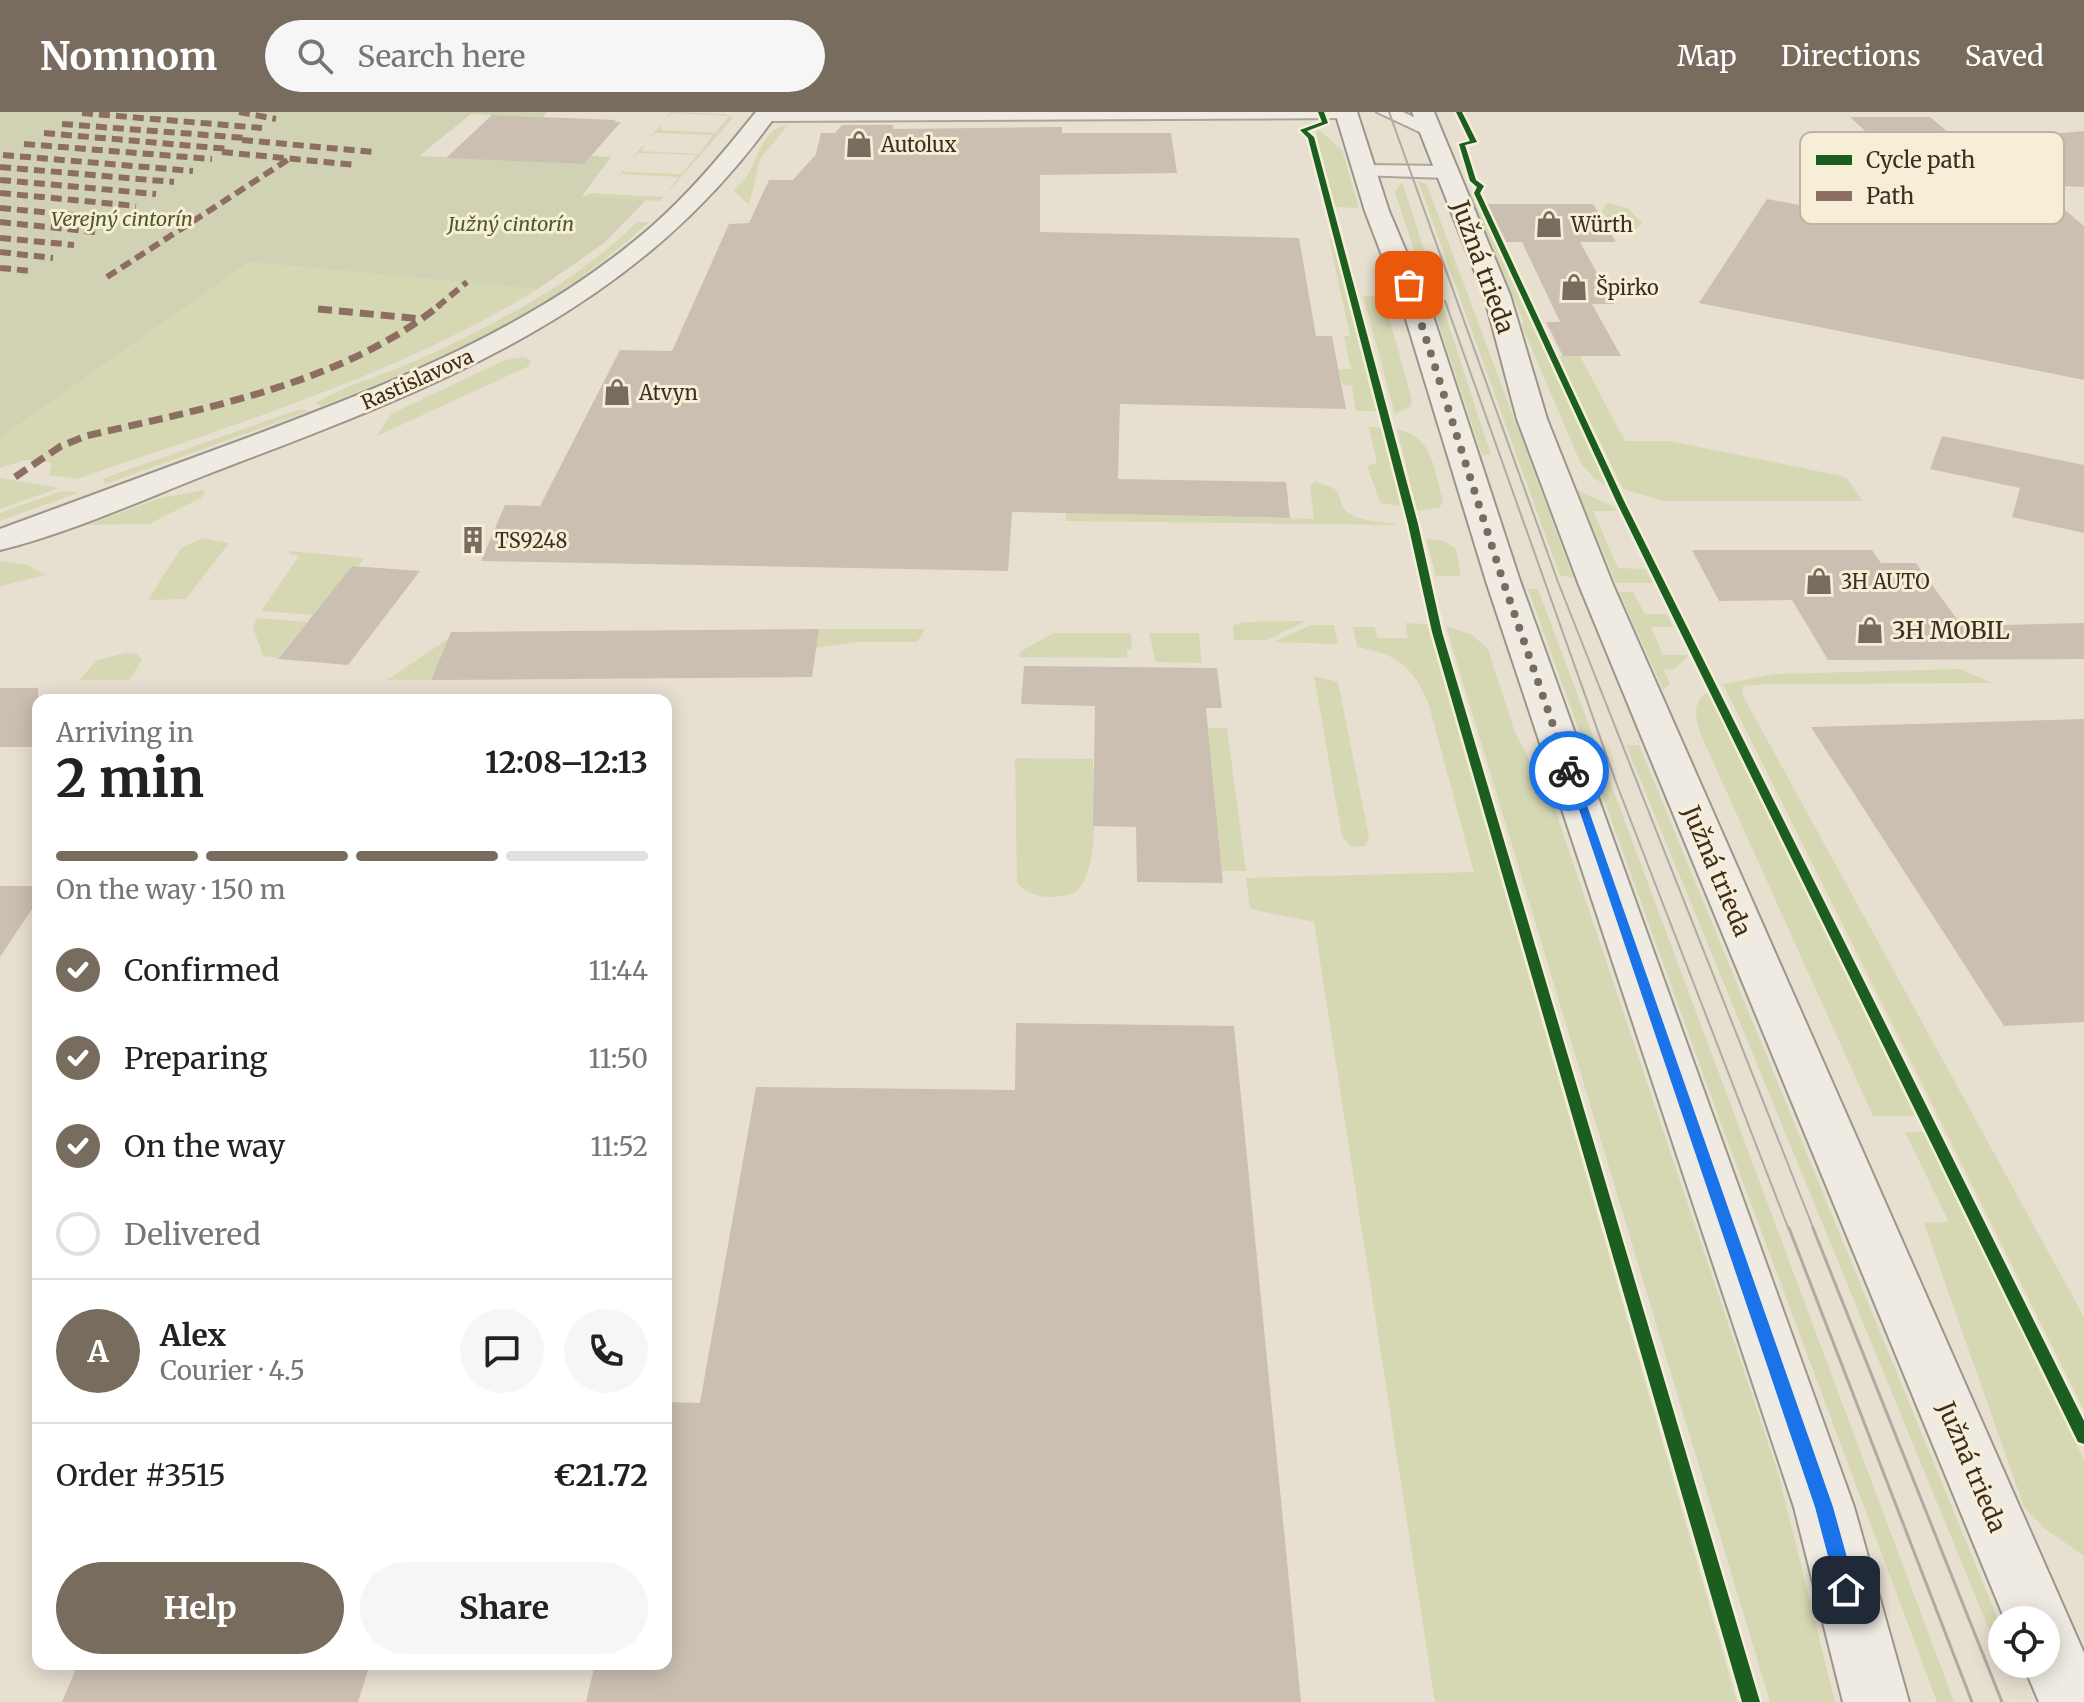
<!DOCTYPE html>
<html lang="en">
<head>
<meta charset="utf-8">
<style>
	:root { --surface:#fff; --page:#f6f6f6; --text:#222; --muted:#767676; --line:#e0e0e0; --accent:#786c5e }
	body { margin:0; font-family:Merriweather,serif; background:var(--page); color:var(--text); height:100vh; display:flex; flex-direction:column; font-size:30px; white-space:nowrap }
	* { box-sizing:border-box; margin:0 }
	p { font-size:26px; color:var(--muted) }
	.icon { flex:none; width:44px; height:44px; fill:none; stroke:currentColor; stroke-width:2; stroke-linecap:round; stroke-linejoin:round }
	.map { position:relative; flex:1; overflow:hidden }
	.side { position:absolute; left:32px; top:582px; width:640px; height:976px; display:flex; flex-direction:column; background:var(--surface); border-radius:16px; box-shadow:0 4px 20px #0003 }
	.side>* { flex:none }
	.buttons { position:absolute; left:1988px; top:1494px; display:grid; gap:16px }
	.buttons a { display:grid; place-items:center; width:72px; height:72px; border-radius:50%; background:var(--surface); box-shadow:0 4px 20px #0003; font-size:40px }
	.pin { position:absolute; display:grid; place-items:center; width:68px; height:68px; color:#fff; margin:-34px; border-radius:16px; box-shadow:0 4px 12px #0006 }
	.courier { position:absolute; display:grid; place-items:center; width:80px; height:80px; margin:-40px; border:6px solid #1a73e8; border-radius:50%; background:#fff; color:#222; box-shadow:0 2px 10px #0007 }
	.overview em { font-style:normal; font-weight:700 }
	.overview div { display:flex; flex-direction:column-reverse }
	.overview { display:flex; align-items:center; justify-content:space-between; height:136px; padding:0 24px }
	h1 { font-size:52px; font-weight:700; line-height:60px }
	.bar { display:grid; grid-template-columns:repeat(4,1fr); gap:12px 8px; align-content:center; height:96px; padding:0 24px }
	.bar i { height:10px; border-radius:6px; background:var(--line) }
	.bar .current { background:var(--accent) }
	.bar p { grid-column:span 4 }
	.line { display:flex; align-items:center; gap:20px; padding:0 24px; border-top:2px solid var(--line) }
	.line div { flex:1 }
	.round { display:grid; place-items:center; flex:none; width:84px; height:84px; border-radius:42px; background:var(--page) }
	ol { padding:0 24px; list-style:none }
	li { display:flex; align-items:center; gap:24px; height:88px }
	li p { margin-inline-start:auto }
	li .icon { padding:8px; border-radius:50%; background:var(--accent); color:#fff; stroke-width:4 }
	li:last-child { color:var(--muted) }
	li i { width:44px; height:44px; border:4px solid var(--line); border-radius:50% }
	.action { display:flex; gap:16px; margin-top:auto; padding:16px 24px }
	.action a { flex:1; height:92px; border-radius:48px; background:var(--accent); color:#fff; font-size:32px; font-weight:700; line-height:92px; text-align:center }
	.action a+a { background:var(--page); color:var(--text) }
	header { display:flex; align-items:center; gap:48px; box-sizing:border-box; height:112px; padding:0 40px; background:var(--accent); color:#fff }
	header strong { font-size:38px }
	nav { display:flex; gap:44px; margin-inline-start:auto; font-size:28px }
	.search { width:560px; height:72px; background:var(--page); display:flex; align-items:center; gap:20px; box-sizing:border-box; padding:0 28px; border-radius:44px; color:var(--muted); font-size:30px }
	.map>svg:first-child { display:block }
	.green { fill:#d6d7b3 }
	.cemetery { fill:#d1d1b3 }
	.building { fill:#cbbfb2 }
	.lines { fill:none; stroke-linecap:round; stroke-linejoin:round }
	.street-casing { stroke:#ada599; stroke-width:4 }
	.secondary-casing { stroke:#9c958a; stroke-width:4 }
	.street { fill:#efebe3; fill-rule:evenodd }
	.secondary { fill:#efebe3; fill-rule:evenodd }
	.tram-far1 { stroke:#afaaa2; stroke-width:2 }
	.tram { stroke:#afaaa2; stroke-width:3 }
	.quiet-far1 { stroke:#8d6e63; stroke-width:6; stroke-dasharray:11 6; stroke-linecap:butt }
	.quiet { stroke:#8d6e63; stroke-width:7; stroke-dasharray:14 7; stroke-linecap:butt }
	.cycleway-casing { stroke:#f7eed8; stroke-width:5 }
	.cycleway { fill:#1b5e20; fill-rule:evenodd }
	.route { fill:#1a73e8 }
	.done { stroke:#786c5e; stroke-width:8; stroke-dasharray:0 14.4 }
	.labels { text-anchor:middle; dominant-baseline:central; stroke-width:6; stroke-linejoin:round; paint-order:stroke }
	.far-poi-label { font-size:20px; fill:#3d2e20; stroke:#f7eed8; text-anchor:start }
	.far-park-label { font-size:20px; font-style:italic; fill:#4d5a26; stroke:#f7eed8 }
	.far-street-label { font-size:20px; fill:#3d2e20; stroke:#f7eed8 }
	.street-label { font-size:24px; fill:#3d2e20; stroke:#f7eed8 }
	.poi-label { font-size:24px; fill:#3d2e20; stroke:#f7eed8; text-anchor:start }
	.key { fill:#f7eed8; stroke:#bfb4a1; stroke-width:2 }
	.key-label { font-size:22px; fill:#3d2e20 }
</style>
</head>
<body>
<header>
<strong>Nomnom</strong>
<div class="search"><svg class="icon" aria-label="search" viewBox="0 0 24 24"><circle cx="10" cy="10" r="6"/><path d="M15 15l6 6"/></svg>Search here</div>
<nav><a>Map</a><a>Directions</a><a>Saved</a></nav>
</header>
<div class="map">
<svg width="2084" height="1590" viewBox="0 0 2084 1590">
	<rect width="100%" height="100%" fill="#e7e0d1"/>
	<g class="green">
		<path d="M671 0 725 2 733 6 660 89 585 85 588 81 663 85 679 65 621 62 615 68 627 54 623 60 682 62 697 43 639 41 632 45 644 33 642 39 699 42 713 23 657 21 650 24 662 13 660 18 715 21 729 4 673 1 666 6Z"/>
		<path d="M788 13 760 47 749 93 734 79C738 73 744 69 747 64 758 46 763 16 788 13Z"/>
		<path d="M1319 18 1342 38 1359 96 1334 95 1316 21Z"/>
		<path d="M1418 69 1427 73 1573 465 1560 464Z"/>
		<path d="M1402 70 1491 343H1482L1395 80Z"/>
		<path d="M1475 81 1608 374 1595 367 1581 352 1522 214 1523 208 1470 82Z"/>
		<path d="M1607 91 1628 96 1642 111 1635 118 1616 119 1602 99Z"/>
		<path d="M637 110H649C556 197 439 249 322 294L316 291C344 273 382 264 413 250 492 215 575 171 637 110Z"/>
		<path d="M1329 127H1335L1377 299H1356L1352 274 1343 273 1338 257H1351L1344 224H1350Z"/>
		<path d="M249 150 538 177C395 265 234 312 77 367L49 363 52 351 25 348 0 356V326Z"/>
		<path d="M1363 184H1383L1412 288 1410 295 1395 302Z"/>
		<path d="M1558 244H1580L1625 329H1670L1846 365 1863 389H1664L1623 377Z"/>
		<path d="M523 245 531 248 529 254 377 324 391 302 505 248Z"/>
		<path d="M300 297 309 299 106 372 102 367Z"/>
		<path d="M1369 315H1381L1401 394 1380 391 1367 353 1377 352Z"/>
		<path d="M1397 317C1435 326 1433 357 1443 389L1440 395 1417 399Z"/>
		<path d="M0 366 59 376 0 397Z"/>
		<path d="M1315 369 1335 377C1341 383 1339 388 1343 395 1355 412 1383 408 1399 413L1066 409V401L1314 407 1310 375Z"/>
		<path d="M202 378 205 380 201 386 149 412 87 413 157 387Z"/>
		<path d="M1577 378 1616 396 1617 399H1593L1618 456 1646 457 1653 471H1616Z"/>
		<path d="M61 379 80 380 0 409V401Z"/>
		<path d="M202 426 229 431 186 487 148 488 181 436Z"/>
		<path d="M1426 427 1444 429 1456 437 1461 464H1436Z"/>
		<path d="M291 439 363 446V448L358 454H352L313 503 261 499 299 444 289 442Z"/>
		<path d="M0 449 27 453 45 463 0 474Z"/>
		<path d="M1528 477H1538L1954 1590H1937L1723 1017Z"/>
		<path d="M1619 480H1633L1645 502H1667L1673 515H1651L1663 543H1689L1674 557 1664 558 1670 572 1663 578Z"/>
		<path d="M257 506 307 510 278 546 263 544 253 515Z"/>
		<path d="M1306 509 1267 528H1234L1233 514 1243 510Z"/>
		<path d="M1405 511 1428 512 1737 1590H1435L1314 810 1250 797 1246 766 1474 760 1428 590C1412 554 1397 542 1357 535L1353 515H1375L1377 526H1408Z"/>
		<path d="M1311 513H1334L1338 532 1274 530Z"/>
		<path d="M1446 514 1472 523 1488 537 1514 618 1556 700 1778 1360 1835 1590H1770Z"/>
		<path d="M818 517H925L917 530H854L816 536Z"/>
		<path d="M1053 521H1131L1132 537 1127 538V546L1019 545 1020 540Z"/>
		<path d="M1149 521H1199L1202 551 1156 550Z"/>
		<path d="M448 527 431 568H387Z"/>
		<path d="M126 541 137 542 142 548 129 568H79L97 548Z"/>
		<path d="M1960 557 1992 571 1768 572 1743 574 1742 582 2084 1205V1298L1723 572 1775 562Z"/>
		<path d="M1314 564 1338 570 1369 725 1365 734 1351 735 1342 724Z"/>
		<path d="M1709 579 1916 1004H1873L1700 621C1695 604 1692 589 1709 579Z"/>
		<path d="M1208 616H1227L1246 759H1222Z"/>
		<path d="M1626 633H1639L2002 1517V1549Z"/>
		<path d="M1015 646 1093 647C1093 681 1102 761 1074 781 1052 787 1034 788 1017 771Z"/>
		<path d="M1905 1020H1925L2084 1348V1444L2044 1416 2024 1395 1924 1111 1949 1110Z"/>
	</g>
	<path class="cemetery" d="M0 0H547L543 5 471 2 419 44 583 52 591 44 611 45 582 84 646 88 604 131 538 177 249 150 0 326Z"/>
	<g class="building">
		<path d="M492 3 616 8 614 10H621L584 52 446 46Z"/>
		<path d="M1850 5H1930L1960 30 2084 19V75L2035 73 2084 114V268L1699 191 1767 87 1816 96 1832 71 1880 79 1848 48H1897Z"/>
		<path d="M842 13H893V17L1062 15V21H1171L1177 61 1040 63V120L1299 126 1316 224H1332L1346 297 1120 292 1118 367 1286 370 1290 406 1012 400 1008 459 481 449 505 393 540 394 620 238 672 239 729 112 749 111 769 68H793L816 42 821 21H835Z"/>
		<path d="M1487 92H1593L1616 130H1580L1614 192H1592L1621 244H1563L1546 210H1560L1522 130H1506Z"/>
		<path d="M1942 324 2084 353V421L2012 405 2020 376 1930 357Z"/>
		<path d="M1692 438H1872L1881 451H1916L1962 514 2084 511V547L1828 548 1792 488 1719 489Z"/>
		<path d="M352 454 420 459 348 553 278 547Z"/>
		<path d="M819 517 812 565 431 568 451 520Z"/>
		<path d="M1024 554 1217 556 1222 596H1206L1223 771 1137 770 1136 715 1093 714 1095 594 1021 592Z"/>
		<rect x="0" y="576" width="38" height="59"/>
		<path d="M2084 607V910L2004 914 1811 615Z"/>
		<path d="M0 774H38V788L0 845Z"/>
		<path d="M1016 911 1234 914 1301 1590H586L595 1552H666V1290L700 1291 756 975 1015 978Z"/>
		<path d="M78 1552H370L358 1590H62Z"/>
	</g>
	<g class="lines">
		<g class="street-casing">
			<g id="street">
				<path d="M757 0H1356L1347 6 764 9 757 7Z"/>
				<path d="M1377 0H1403L1441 18 1431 24 1424 22Z"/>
				<path d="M1364 53 1448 54 1458 60 1448 66 1357 63 1354 59 1357 55Z"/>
			</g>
		</g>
		<g class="secondary-casing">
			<g id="secondary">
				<path d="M756 0H778C637 202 436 275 216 359 146 386 73 420 0 438V417C85 386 170 354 255 323 394 270 536 215 650 116 689 82 723 41 756 0Z"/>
				<path d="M1335 0H1357L1389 99 1432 201 1520 469 1854 1395 1909 1590H1843L1794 1395 1486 469 1404 201 1365 99Z"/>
				<path d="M1412 0H1434L1510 183 1547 307 1613 473 2084 1541V1590H2039L2023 1552H2046V1508H2005L1579 473 1517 307 1484 183Z"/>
			</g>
		</g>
		<use href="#street" class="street"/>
		<use href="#secondary" class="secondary"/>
		<g class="tram-far1">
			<path d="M1389 0 1558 470 1814 1118"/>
			<path d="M1445 189 1617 673 1789 1118"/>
		</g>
		<g class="tram">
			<path d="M1789 1116 1972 1590"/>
			<path d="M1813 1116 2002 1590"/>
		</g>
		<g class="quiet-far1">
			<path d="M239 0 276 7"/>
			<path d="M82 1 262 16"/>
			<path d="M62 12 246 26"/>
			<path d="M44 21 229 37"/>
			<path d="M242 28 374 40"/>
			<path d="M24 32 212 47"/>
			<path d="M222 40 356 53"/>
			<path d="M3 43 193 59"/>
			<path d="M0 55 174 70"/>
			<path d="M0 68 156 82"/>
			<path d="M0 81 136 94"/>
			<path d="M0 96 115 107"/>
			<path d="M0 110 95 120"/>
			<path d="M0 126 74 133"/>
			<path d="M0 140 53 146"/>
			<path d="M0 156 31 159"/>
			<path d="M107 165 289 47"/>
			<path d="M437 195 467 170"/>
		</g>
		<g class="quiet">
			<path d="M318 197 422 207"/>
			<path d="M15 365 61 334 86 324C206 296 341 272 440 193"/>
		</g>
		<g class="cycleway-casing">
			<g id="cycleway">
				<path d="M1318 0H1324L1328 11 1307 19 1314 25 1418 412 1442 520 1760 1590H1742L1432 520 1408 412 1308 26 1300 18 1322 10Z"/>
				<path d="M1456 0H1462L1477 30 1465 33 1476 68 1484 74 1480 81 1624 389 2084 1309V1332L2078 1330 1616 389 1474 81 1477 75 1470 69 1459 32 1470 29Z"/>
			</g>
		</g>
		<use href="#cycleway" class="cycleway"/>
	</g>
	<path class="route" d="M1565 656 1575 659 1833 1395 1856 1478 1846 1487 1837 1478 1815 1395Z"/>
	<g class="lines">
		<path class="done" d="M1409 173 1503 469 1569 659"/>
	</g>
	<defs>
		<g id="shop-bare" transform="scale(2.16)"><path d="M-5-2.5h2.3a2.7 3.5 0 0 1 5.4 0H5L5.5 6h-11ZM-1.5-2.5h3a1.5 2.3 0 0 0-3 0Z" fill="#786c5e" stroke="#f7eed8" stroke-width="2.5" paint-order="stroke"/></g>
		<g id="building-bare" transform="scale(2.16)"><path d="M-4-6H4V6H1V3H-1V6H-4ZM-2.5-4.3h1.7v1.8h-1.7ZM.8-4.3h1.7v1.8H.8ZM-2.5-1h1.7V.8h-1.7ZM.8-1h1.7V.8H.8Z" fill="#786c5e" stroke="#f7eed8" stroke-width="2.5" paint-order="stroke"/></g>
	</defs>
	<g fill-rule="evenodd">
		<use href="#shop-bare" x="859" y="32"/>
		<use href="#shop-bare" x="1549" y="112"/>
		<use href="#shop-bare" x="1574" y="175"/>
		<use href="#shop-bare" x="617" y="280"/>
		<use href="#building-bare" x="473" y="428"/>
		<use href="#shop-bare" x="1819" y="469"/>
		<use href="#shop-bare" x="1870" y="518"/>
	</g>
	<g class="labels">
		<g class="far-poi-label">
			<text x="881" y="32">Autolux</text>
			<text x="1571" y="112">Würth</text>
			<text x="1596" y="175">Špirko</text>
			<text x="639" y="280">Atvyn</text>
			<text x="495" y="428">TS9248</text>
			<text x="1841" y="469">3H AUTO</text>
		</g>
		<g class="far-park-label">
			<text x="122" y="106">Verejný cintorín</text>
			<text x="511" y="111">Južný cintorín</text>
		</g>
		<g class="far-street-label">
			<text transform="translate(417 267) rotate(-24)">Rastislavova</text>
		</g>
		<g class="street-label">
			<text transform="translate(1483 155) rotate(70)">Južná trieda</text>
			<text transform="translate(1717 759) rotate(67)">Južná trieda</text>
			<text transform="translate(1972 1355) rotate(67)">Južná trieda</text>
		</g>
		<g class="poi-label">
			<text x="1892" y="518">3H MOBIL</text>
		</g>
	</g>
	<rect x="1800" y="20" width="264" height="92" rx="12" class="key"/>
	<rect x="1816" y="43" width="36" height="10" fill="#1b5e20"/>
	<rect x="1816" y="79" width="36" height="10" fill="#8d6e63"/>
	<g class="key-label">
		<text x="1866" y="56">Cycle path</text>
		<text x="1866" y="92">Path</text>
	</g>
</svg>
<div class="buttons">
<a><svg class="icon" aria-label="locate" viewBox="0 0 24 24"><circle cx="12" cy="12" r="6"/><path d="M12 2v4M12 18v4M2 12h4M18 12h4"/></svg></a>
</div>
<div class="pin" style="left:1409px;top:173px;background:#ea580c"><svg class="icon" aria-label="bag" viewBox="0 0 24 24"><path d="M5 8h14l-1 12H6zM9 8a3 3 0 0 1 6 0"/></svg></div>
<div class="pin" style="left:1846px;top:1478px;background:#1f2937"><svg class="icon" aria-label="home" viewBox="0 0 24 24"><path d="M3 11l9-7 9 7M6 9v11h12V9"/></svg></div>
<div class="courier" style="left:1569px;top:659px"><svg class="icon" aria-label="bike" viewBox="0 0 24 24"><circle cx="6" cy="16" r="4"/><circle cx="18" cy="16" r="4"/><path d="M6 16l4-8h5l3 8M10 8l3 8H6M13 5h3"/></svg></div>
<section class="side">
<div class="overview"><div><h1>2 min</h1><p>Arriving in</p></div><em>12:08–12:13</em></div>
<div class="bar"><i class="current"></i><i class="current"></i><i class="current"></i><i></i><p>On the way · 150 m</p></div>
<ol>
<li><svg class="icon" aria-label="check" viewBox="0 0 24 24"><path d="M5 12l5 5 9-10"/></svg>Confirmed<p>11:44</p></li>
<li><svg class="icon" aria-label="check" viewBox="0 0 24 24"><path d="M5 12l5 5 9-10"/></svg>Preparing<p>11:50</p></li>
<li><svg class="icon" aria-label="check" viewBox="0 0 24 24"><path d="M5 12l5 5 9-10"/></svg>On the way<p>11:52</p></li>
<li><i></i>Delivered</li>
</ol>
<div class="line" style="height:144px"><b class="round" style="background:var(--accent);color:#fff">A</b><div><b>Alex</b><p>Courier · 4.5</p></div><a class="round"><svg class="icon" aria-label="chat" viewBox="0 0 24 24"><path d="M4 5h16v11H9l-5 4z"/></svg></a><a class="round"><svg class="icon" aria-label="phone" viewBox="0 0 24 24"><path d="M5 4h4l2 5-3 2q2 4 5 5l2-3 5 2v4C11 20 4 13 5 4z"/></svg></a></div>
<div class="line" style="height:104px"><div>Order #3515</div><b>€21.72</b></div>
<div class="action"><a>Help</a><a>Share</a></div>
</section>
</div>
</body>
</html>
